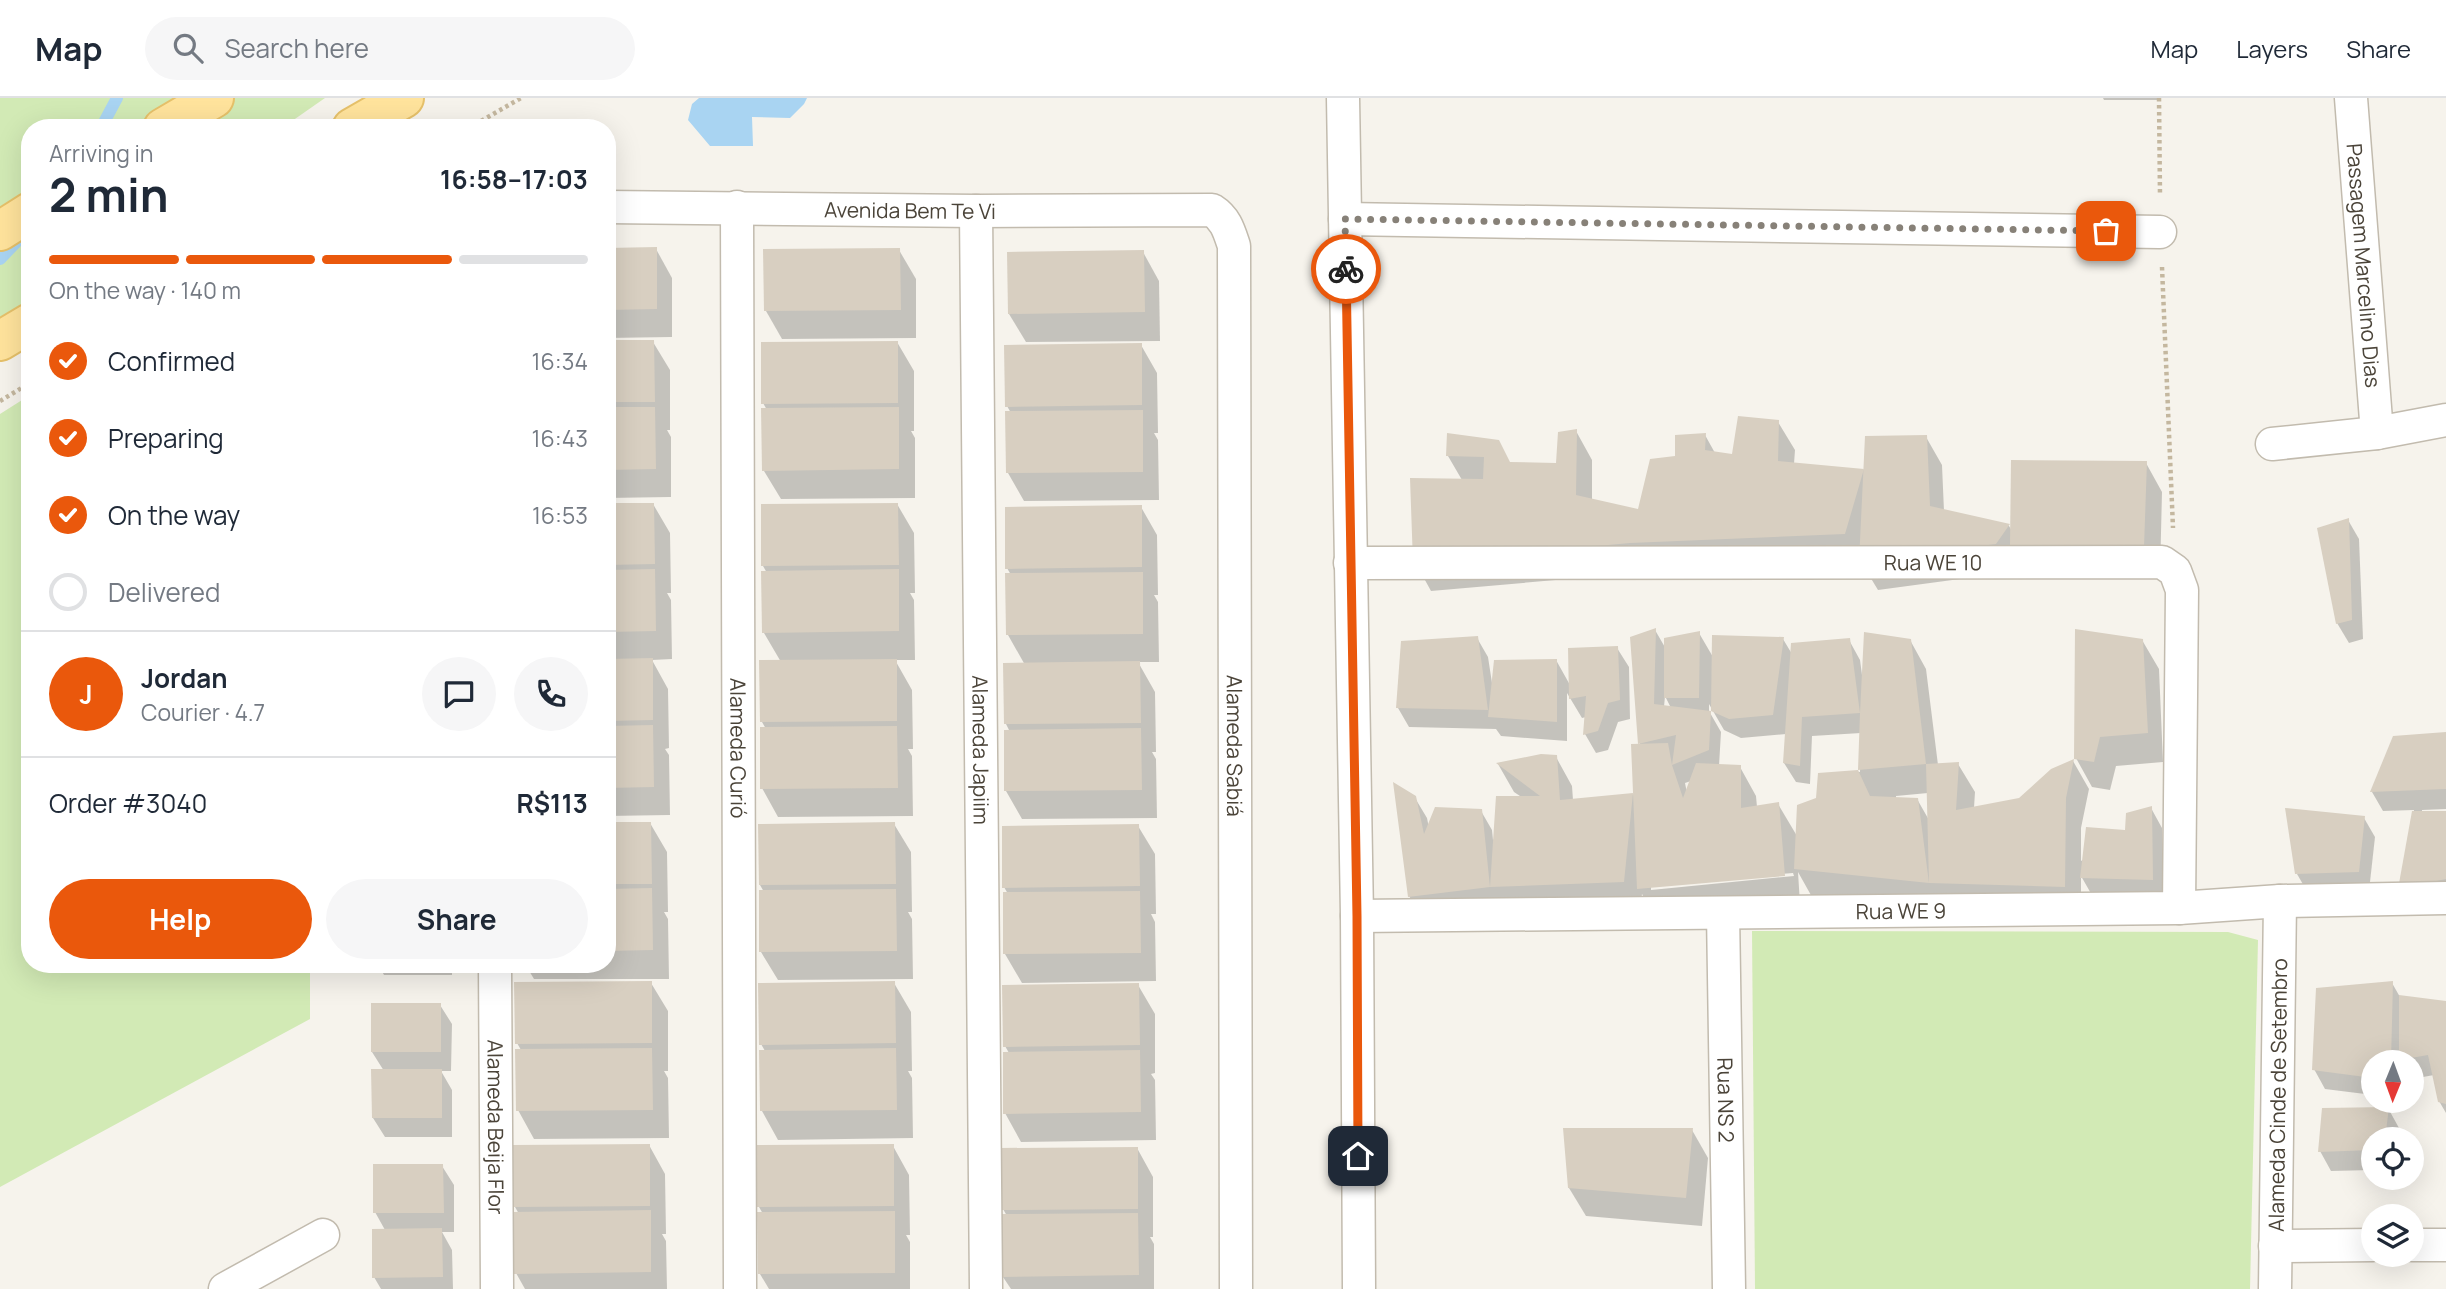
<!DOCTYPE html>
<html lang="en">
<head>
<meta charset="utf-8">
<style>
	:root { --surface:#fff; --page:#f6f6f7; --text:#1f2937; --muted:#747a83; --line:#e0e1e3; --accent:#ea580c }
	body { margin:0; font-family:Manrope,sans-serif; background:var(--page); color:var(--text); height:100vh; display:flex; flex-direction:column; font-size:26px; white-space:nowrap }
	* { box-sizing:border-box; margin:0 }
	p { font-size:23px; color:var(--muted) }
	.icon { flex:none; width:38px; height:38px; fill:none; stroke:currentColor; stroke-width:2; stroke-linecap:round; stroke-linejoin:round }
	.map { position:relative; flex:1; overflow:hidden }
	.panel { position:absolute; left:21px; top:21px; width:595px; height:854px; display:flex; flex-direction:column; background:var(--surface); border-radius:28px; box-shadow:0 7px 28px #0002 }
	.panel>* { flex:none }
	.needle { width:46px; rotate:181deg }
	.fabs { position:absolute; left:2361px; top:952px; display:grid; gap:14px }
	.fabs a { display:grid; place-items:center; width:63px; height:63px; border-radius:50%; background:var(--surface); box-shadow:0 7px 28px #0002; font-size:35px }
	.pin { position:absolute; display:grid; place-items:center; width:60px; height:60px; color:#fff; margin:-30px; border-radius:14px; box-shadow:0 4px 10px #0006 }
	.courier { position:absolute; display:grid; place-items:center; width:70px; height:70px; margin:-35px; border:5px solid #ea580c; border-radius:50%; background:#fff; color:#222; box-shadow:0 2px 9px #0007 }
	.overview em { font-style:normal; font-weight:700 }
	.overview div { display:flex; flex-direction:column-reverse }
	.overview { display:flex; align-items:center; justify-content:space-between; height:119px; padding:0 28px }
	h1 { font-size:46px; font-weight:700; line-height:52px }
	.bar { display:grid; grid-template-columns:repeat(4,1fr); gap:10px 7px; align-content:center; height:84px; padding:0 28px }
	.bar i { height:9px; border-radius:5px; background:var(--line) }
	.bar .selected { background:var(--accent) }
	.bar p { grid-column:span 4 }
	.line { display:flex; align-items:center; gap:18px; padding:0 28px; border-top:2px solid var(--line) }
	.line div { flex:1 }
	.round { display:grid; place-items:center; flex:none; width:74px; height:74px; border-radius:37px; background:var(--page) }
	ol { padding:0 28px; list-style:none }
	li { display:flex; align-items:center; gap:21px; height:77px }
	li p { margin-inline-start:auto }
	li .icon { padding:7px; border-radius:50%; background:var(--accent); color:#fff; stroke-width:4 }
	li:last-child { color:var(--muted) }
	li i { width:38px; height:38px; border:4px solid var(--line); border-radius:50% }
	.action { display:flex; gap:14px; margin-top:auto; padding:14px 28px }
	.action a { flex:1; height:80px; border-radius:42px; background:var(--accent); color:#fff; font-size:28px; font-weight:700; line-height:80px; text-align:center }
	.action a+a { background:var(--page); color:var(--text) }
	header { display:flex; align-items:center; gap:42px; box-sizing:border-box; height:98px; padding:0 35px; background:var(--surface); border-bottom:2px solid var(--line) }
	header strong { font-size:33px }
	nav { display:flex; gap:38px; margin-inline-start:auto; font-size:24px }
	.search { width:490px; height:63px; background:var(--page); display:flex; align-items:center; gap:18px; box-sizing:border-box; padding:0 24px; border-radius:38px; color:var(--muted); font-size:26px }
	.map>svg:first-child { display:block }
	.green { fill:#d2eab5 }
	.water { fill:#a9d4f2 }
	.shadow { fill:#0003; fill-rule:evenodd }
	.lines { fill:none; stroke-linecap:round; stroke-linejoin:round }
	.stream { stroke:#a9d4f2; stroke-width:12 }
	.building { fill:#d8cfc1 }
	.minor-casing { stroke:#c2bbae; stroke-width:35 }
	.primary-casing { stroke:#e6c16a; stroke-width:42 }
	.path { stroke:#c4b79f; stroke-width:4.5; stroke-dasharray:3.5 3.5; stroke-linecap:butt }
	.minor { stroke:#fff; stroke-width:32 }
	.primary { stroke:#ffe39c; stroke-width:38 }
	.done { stroke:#878178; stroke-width:7; stroke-dasharray:0 12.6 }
	.route { stroke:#ea580c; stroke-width:9 }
	.labels { text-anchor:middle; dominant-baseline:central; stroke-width:6; stroke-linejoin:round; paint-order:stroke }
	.street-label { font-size:21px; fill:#4b4439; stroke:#fff }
</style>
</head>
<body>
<header>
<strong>Map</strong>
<div class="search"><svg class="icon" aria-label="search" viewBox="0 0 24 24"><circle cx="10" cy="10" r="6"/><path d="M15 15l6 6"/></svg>Search here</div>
<nav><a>Map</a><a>Layers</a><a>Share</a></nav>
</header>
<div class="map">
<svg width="2446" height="1191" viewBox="0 0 2446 1191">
	<rect width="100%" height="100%" fill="#f6f3ec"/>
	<g class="green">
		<path d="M0 0H325L282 30H30V204L0 224Z"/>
		<path d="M30 297V866H310V921L0 1089V316Z"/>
		<path d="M1752 833 2228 834 2258 842 2250 1191H1755Z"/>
	</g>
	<path class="water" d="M699 0H807L804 6 790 20 752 19 753 48H710L688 22 692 6Z"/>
	<g class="shadow">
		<path d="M2103 0H2157V2H2104Z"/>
		<path d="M656 151 672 180V239L607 240V152Z"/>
		<path d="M899 152 916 181V240L782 241 766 213Z"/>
		<path d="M1143 154 1159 183 1160 243 1026 244 1009 216Z"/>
		<path d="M607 244H653L670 272V332H667L671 339V399L607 400Z"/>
		<path d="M897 244 914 273V333H911L915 340V400L781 401 764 373 767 312 763 305Z"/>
		<path d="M1141 247 1157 275 1158 335H1154L1158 342 1159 402 1024 403 1008 375 1011 315 1007 308Z"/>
		<path d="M1778 324 1795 352 1794 366 1865 372 1926 339 1942 367 1944 413 2009 428 2012 433 2146 365 2162 394 2160 477 2012 474 1878 492 1861 464 1647 474 1431 493 1415 464 1462 382 1448 358V337L1511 366 1557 367 1576 333 1592 362V402L1639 414 1677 359 1705 337 1715 355 1733 358Z"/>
		<path d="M653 406 670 435 671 495H667L671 502 672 561 652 562 668 591 669 650 665 651 669 657 670 717 607 718V407Z"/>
		<path d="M897 406 914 435 915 495H910L914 502 915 562H895L912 592 913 651H908L912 658 913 718 778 719 762 690 766 631 762 624 781 564 764 535 767 475 763 468Z"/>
		<path d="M1141 409 1157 437 1158 497H1154L1158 504 1159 564H1138L1155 594 1156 654H1152L1156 661 1157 720 1022 721 1006 693 1010 634 1006 626 1025 567 1008 537 1011 477 1007 470Z"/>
		<path d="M2348 422 2359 441 2363 541 2349 545 2337 525Z"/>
		<path d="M1655 532 1666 551 1699 535 1713 559 1783 541 1792 556 1849 542 1860 562 1862 577 1910 542 1926 571 1938 667 1958 666 1975 694 1974 710 2020 702 2073 663 2089 691 2081 730V763L2127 734 2151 710 2162 730 2163 801 2093 799 2081 778V817L1812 799 1798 774 1800 806 1655 819 1642 796 1640 812 1421 818 1409 798 1415 700 1427 720 1429 730 1481 713 1492 732 1493 742 1523 700 1514 694 1498 666 1556 659 1572 688 1573 702 1635 696 1640 648 1632 541ZM1665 598 1671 610 1664 609ZM1709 606 1724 632 1741 640 1786 636 1784 665 1796 684 1810 686 1812 638 1861 635 1860 674 1820 676 1817 701 1797 738 1778 706 1757 709 1756 698 1740 669 1719 668 1721 634 1709 613ZM1691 683 1687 695 1685 685ZM1928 695 1929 722 1917 701H1896V698ZM1793 775 1794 778 1651 792V788Z"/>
		<path d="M1477 540 1488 559 1492 585 1556 562 1570 587 1617 550 1629 569 1630 621 1618 624 1608 652 1596 655 1585 636 1586 619 1582 620 1567 595V643L1501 638 1496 631 1409 629 1398 610Z"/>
		<path d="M2142 542 2159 571 2163 664 2116 668 2110 692 2092 689 2076 660Z"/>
		<path d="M2446 636V711L2422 712V715H2446V802L2400 791 2414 712 2383 713 2372 694 2394 639Z"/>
		<path d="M2364 720 2375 739 2369 793 2308 795 2297 776Z"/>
		<path d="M650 725 667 754 668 814H664L668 821 669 881H534L525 866H607V726Z"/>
		<path d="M894 726 911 754 912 814H908L912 821 913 881 778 882 761 854 764 794 760 787V727Z"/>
		<path d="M1138 728 1155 756 1156 816H1151L1155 824 1156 883 1022 885 1005 856 1008 796 1004 789Z"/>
		<path d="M378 866H452V877H384Z"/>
		<path d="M651 885 668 913V973H664L668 980 669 1040 534 1041 518 1012 521 952 517 945Z"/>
		<path d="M894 885 911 914 912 973H908L912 980 913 1040 778 1042 762 1013 761 953H765L761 946Z"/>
		<path d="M2392 885 2400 899 2446 905V1015L2439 1003 2434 977 2412 981V964L2401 962V964H2373V997L2325 991 2314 971Z"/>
		<path d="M1138 887 1155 916V975L1151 976 1155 982 1156 1042 1021 1044 1005 1015 1009 955 1005 948Z"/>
		<path d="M440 907 452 926 451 973H441L452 992V1039H385L373 1020 384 973 372 954Z"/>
		<path d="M2388 1010 2399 1030 2398 1041H2373V1072L2331 1073 2320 1053Z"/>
		<path d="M1692 1032 1708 1060 1702 1128 1586 1118 1569 1090Z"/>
		<path d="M649 1047 665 1076 666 1136H662L666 1143 667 1191H525L516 1175 519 1116 515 1109Z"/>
		<path d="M893 1048 909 1077 910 1137H906L910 1144V1191H769L760 1176 763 1116 759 1109Z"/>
		<path d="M1137 1050 1153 1079V1139H1150L1154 1146V1191H1011L1003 1179 1007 1118 1003 1111Z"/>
		<path d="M442 1068 454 1087V1134H442L452 1152 453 1191H381L374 1179 385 1132 375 1114Z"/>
	</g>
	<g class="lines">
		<g class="stream">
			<path d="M101 30 117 0"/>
			<path d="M0 161 24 136"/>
		</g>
	</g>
	<g class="building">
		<path d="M657 149V211L607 212V150Z"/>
		<path d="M900 150 901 212 764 213 763 151Z"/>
		<path d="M1144 152 1145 214 1008 216 1007 154Z"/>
		<path d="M607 242H654L655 304H607Z"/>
		<path d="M898 243V305L761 306V244Z"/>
		<path d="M1142 245V307L1005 309 1004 247Z"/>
		<path d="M607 309H655L656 371 607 372Z"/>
		<path d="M899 309V371L762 373 761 310Z"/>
		<path d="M1143 312V374L1006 375 1005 313Z"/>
		<path d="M1738 318 1779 322 1778 363 1864 371 1845 436 1630 445 1413 465 1410 380 1483 381 1484 359 1446 358 1447 335 1499 342 1510 364 1556 365 1558 334 1577 331 1576 397 1638 411 1650 361 1675 358V337L1706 335 1705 352 1732 356Z"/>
		<path d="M1927 337 1930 408 2010 426 1996 446 1859 464 1865 338Z"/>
		<path d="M2011 362 2147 363 2144 449 2010 447Z"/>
		<path d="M607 405H654L655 466 607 467Z"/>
		<path d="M898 405 899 467 761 468V406Z"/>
		<path d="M1142 407V469L1005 471V409Z"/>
		<path d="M2349 420 2352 522 2336 526 2317 430Z"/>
		<path d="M655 471 656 533 607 534V472Z"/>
		<path d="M899 471V533L762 535 761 473Z"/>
		<path d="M1143 474V536L1006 537 1005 475Z"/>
		<path d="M1656 530 1654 606 1711 613 1709 652 1672 667 1676 637 1638 646 1630 539Z"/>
		<path d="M2075 531 2143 541 2148 635 2100 639 2094 664 2074 661Z"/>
		<path d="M1700 533 1699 600H1664V540Z"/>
		<path d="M1864 534 1911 541 1926 666 1858 672 1860 615 1802 619 1800 668 1783 665 1791 545 1850 540 1860 615Z"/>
		<path d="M1712 537 1784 539 1773 617 1729 621 1711 613Z"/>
		<path d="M1478 538 1488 612 1396 610 1401 543Z"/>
		<path d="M1618 548 1620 602 1608 605 1598 633 1583 637 1586 598 1569 601 1568 550Z"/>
		<path d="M653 560V622L607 623V561Z"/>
		<path d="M897 561V623L760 624 759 562Z"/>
		<path d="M1557 561V624L1488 619 1494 562Z"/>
		<path d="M1140 563 1141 625 1004 626 1003 565Z"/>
		<path d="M653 627 654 689 607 690V628Z"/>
		<path d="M897 628 898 690 760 691V629Z"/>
		<path d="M1141 630 1142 692 1004 693V632Z"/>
		<path d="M2446 634V691L2370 694 2393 638Z"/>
		<path d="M1668 645 1672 667 1683 700 1696 665 1741 667V710L1779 704 1785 778 1637 791 1631 646Z"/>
		<path d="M1541 656 1557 657 1560 702 1633 695 1624 784 1490 789 1408 799 1393 684 1416 698 1424 736 1435 709 1482 711 1490 789 1496 698H1540L1496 665Z"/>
		<path d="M2074 661 2066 700 2065 789 1929 785 1926 666 1959 664 1956 712 2019 700 2051 671Z"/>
		<path d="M1858 672 1870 698 1918 700 1929 785 1794 771 1797 707 1816 700 1818 675Z"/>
		<path d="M2152 708 2153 782 2080 780 2086 729 2125 732 2126 715Z"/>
		<path d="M2285 710 2365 718 2359 774 2295 776Z"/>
		<path d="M2412 713H2446V781L2398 791Z"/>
		<path d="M607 724H651L652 786H607Z"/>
		<path d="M895 724 896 786 759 787 758 726Z"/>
		<path d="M1139 726 1140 788 1002 790V728Z"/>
		<path d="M652 790 653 852 607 853V791Z"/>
		<path d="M896 791 897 853 759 854V792Z"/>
		<path d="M1140 793 1141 855 1003 856V794Z"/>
		<path d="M652 883V945L515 946 514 884Z"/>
		<path d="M895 883 896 945 759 947 758 885Z"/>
		<path d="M2393 883 2391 964H2373V980L2312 972 2316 890Z"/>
		<path d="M1139 885 1140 947 1003 949 1002 887Z"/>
		<path d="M2399 897 2446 903V1006L2438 1004 2428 957 2399 962Z"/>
		<rect x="371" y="905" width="70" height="49"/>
		<path d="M652 950 653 1012 516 1013 515 951Z"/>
		<path d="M896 950 897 1012 760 1013 759 952Z"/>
		<path d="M1140 952 1141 1014 1003 1016V954Z"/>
		<path d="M371 971H442V1020H372Z"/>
		<path d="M2389 1009 2385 1041H2373V1052L2318 1054 2322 1010Z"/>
		<path d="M1563 1030H1693L1686 1100 1568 1090Z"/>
		<path d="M650 1046V1108L513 1109V1047Z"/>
		<path d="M894 1046V1108L757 1109V1047Z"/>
		<path d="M1138 1049V1111L1001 1112 1000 1050Z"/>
		<path d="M373 1066H443L444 1115H373Z"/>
		<path d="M651 1112V1174L514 1176 513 1114Z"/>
		<path d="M895 1113V1175L758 1176 757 1114Z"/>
		<path d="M1138 1115 1139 1177 1002 1179 1001 1116Z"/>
		<path d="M442 1130 443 1179 372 1180V1131Z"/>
	</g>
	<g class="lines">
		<g class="minor-casing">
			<g id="minor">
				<path d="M1343 0 1357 818 1359 1191"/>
				<path id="s1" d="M2351 0 2377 335"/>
				<path id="s2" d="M607 109 976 113 1212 112C1226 121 1229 133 1234 148L1236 1191"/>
				<path id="s3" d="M737 109 740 1191"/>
				<path id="s4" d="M976 113 986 1191"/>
				<path d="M1345 121 2160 134"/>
				<path d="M2272 346 2377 335 2446 322"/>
				<path id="s5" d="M1350 465 2162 464 2175 473 2182 492 2179 810"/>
				<path id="s6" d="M1723 815 1729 1191"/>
				<path id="s7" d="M1357 818 2179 810 2280 803 2446 800"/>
				<path id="s8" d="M495 866 497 1191"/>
				<path d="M2412 1147H2446"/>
				<path d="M2275 1148 2373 1147"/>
				<path d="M225 1191 323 1137"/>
				<path id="s9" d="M2275 1191 2280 803"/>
			</g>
		</g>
		<g class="primary-casing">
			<g id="primary">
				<path d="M163 30 214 0"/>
				<path d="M352 30 404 0"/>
				<path d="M0 133 30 114"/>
				<path d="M0 243 30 225"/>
			</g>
		</g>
		<g class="path">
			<path d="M2159 0 2160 98"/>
			<path d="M469 30 521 0"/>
			<path d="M2162 169 2173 430"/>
			<path d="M0 303 30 285"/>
		</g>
		<use href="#minor" class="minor"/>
		<use href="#primary" class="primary"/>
	</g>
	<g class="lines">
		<path class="done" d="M1346 171 1345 121 2106 133"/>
		<path class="route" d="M1346 171 1357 818 1358 1058"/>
	</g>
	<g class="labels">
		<g class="street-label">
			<text stroke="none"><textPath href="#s2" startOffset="303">Avenida Bem Te Vi</textPath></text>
			<text stroke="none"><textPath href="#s1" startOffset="168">Passagem Marcelino Dias</textPath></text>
			<text stroke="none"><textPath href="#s5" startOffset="583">Rua WE 10</textPath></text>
			<text stroke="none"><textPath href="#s2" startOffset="1148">Alameda Sabiá</textPath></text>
			<text stroke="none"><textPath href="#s3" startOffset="541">Alameda Curió</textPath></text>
			<text stroke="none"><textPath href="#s4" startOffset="539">Alameda Japiim</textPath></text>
			<text stroke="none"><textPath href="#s7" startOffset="544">Rua WE 9</textPath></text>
			<text stroke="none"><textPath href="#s9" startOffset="194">Alameda Cinde de Setembro</textPath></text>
			<text stroke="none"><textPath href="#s6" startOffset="187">Rua NS 2</textPath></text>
			<text stroke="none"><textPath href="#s8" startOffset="163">Alameda Beija Flor</textPath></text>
		</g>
	</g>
</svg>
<div class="fabs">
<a><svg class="needle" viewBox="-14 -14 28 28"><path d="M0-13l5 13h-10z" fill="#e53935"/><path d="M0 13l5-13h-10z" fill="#747a83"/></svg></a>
<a><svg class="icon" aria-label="locate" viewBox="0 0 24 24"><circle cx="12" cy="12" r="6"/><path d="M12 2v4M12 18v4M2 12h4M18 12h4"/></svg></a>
<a><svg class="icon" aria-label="layers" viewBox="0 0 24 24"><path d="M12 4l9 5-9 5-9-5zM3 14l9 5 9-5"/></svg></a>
</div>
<div class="pin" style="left:2106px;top:133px;background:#ea580c"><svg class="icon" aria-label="bag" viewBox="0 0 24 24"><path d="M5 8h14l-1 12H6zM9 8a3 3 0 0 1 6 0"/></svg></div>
<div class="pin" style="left:1358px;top:1058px;background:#1f2937"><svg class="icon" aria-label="home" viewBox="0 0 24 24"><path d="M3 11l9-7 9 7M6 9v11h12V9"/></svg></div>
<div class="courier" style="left:1346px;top:171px"><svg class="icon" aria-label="bike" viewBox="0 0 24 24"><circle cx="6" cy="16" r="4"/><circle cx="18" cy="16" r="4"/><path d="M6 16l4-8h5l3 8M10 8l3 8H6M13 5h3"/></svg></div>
<section class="panel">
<div class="overview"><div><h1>2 min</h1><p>Arriving in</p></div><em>16:58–17:03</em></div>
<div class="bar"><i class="selected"></i><i class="selected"></i><i class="selected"></i><i></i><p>On the way · 140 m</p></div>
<ol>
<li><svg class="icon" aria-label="check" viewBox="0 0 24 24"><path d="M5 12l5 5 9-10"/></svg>Confirmed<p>16:34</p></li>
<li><svg class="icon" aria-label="check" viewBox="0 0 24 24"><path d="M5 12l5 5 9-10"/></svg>Preparing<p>16:43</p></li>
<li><svg class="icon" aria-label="check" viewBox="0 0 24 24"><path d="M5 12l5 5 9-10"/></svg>On the way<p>16:53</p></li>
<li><i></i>Delivered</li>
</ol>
<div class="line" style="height:126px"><b class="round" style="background:var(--accent);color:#fff">J</b><div><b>Jordan</b><p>Courier · 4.7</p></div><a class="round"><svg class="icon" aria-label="chat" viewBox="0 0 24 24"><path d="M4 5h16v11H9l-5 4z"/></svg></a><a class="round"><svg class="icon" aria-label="phone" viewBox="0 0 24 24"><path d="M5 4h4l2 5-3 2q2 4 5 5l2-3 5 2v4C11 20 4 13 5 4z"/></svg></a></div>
<div class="line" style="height:91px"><div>Order #3040</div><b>R$113</b></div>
<div class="action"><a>Help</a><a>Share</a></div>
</section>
</div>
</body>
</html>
